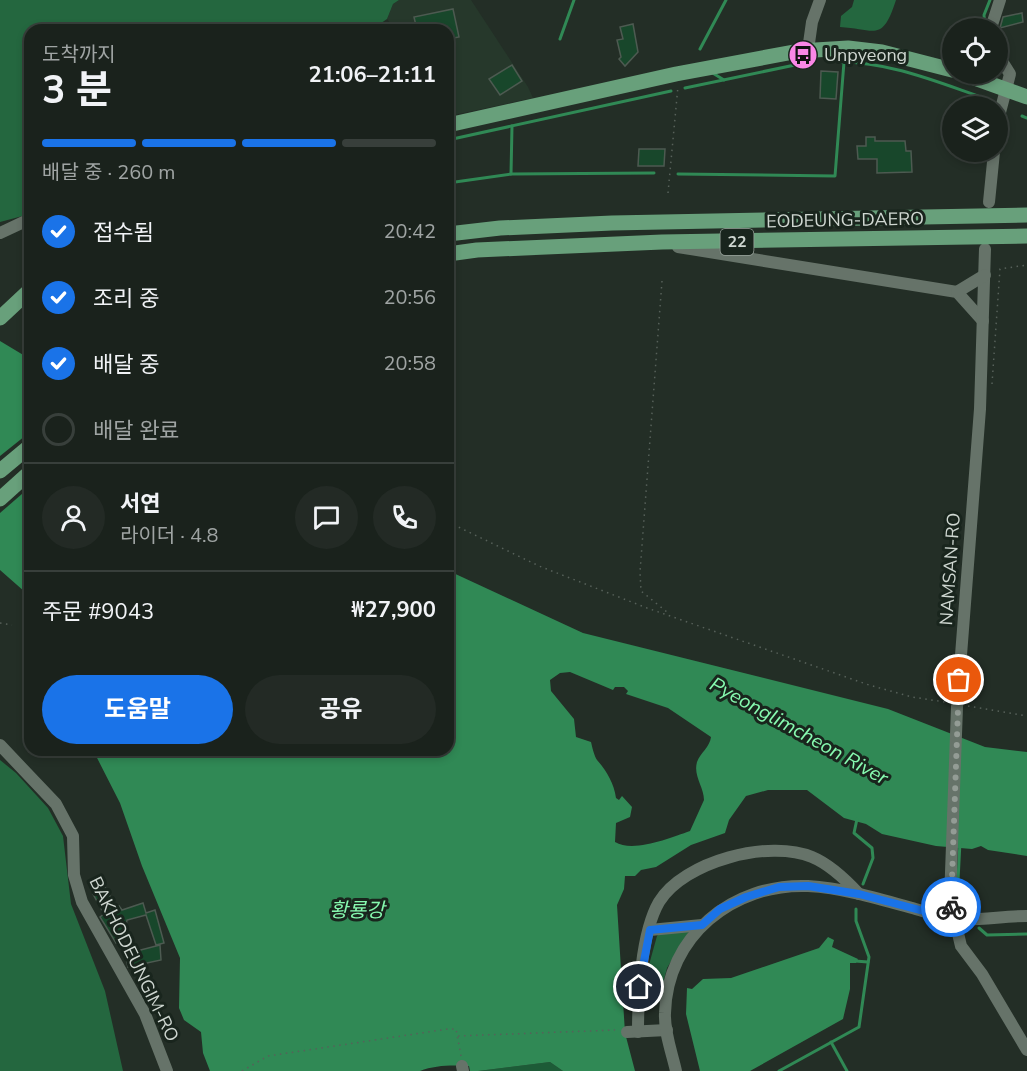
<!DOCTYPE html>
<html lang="ko">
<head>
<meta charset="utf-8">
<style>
	:root { --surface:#1a221c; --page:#232a25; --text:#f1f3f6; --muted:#9fa4a3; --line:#383f3b; --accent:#1a73e8 }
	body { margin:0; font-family:"Nunito Sans","Noto Sans KR",sans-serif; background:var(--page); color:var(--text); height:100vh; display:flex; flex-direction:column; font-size:22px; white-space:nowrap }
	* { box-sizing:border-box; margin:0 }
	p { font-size:20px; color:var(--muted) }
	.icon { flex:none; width:33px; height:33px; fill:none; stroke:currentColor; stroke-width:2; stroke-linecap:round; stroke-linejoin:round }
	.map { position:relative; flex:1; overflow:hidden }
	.sheet { position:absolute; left:24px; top:24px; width:430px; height:732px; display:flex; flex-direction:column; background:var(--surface); border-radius:18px; box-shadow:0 3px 9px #0003,0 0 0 2px var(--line) }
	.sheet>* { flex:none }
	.controls { position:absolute; left:942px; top:18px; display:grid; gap:12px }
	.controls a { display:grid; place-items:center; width:66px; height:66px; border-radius:50%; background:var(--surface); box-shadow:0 3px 9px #0003,0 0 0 2px var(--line); font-size:30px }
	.pin { position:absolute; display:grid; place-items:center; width:51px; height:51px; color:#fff; margin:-26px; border:3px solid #fff; border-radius:50%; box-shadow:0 2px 6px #0007 }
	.courier { position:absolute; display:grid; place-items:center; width:60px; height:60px; margin:-30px; border:4px solid #1a73e8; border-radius:50%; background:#fff; color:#222; box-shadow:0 2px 8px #0007 }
	.headline em { font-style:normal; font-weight:700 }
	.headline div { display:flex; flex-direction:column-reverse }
	.headline { display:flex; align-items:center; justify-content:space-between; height:102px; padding:0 18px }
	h1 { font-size:39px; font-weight:700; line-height:45px }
	.bar { display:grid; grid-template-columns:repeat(4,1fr); gap:9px 6px; align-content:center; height:72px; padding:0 18px }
	.bar i { height:8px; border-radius:4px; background:var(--line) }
	.bar .selected { background:var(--accent) }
	.bar p { grid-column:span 4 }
	.line { display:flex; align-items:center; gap:15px; padding:0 18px; border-top:2px solid var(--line) }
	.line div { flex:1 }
	.round { display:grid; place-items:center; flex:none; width:63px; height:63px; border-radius:32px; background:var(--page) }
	ol { padding:0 18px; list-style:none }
	li { display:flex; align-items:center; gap:18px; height:66px }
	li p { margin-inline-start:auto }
	li .icon { padding:6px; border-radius:50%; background:var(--accent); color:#fff; stroke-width:4 }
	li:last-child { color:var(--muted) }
	li i { width:33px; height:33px; border:3px solid var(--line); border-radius:50% }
	.button { display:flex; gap:12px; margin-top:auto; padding:12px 18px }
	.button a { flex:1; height:69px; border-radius:36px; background:var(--accent); color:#fff; font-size:24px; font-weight:700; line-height:69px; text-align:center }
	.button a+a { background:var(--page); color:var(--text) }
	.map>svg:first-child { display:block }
	.built { fill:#26382b }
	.green { fill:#1d5b37 }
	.forest { fill:#24673f }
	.water { fill:#308955; fill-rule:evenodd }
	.pier { fill:#232e26 }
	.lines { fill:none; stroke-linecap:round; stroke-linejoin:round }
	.stream { stroke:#308955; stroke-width:3 }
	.building { fill:#18472b; stroke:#4d5a51; stroke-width:1.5 }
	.path { stroke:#57615a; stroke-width:1.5; stroke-dasharray:1.5 4.5; stroke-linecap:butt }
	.minor { stroke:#667369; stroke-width:12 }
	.major { stroke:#68a07b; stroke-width:15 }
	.done { stroke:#939c95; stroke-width:6; stroke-dasharray:0 10.8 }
	.route { stroke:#1a73e8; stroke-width:8 }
	.labels { text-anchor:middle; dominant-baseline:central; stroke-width:6; stroke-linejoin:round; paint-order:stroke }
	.shield { fill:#19251d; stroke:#98a29b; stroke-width:1.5 }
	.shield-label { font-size:16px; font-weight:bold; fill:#cfd7d1 }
	.poi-label { font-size:18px; fill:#cfd7d1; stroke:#19251d; text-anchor:start }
	.street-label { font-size:18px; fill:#cfd7d1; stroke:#19251d }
	.water-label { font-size:20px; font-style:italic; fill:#87fab0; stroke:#19251d }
</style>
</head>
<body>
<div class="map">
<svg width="1027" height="1071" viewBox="0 0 1027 1071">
	<rect width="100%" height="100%" fill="#232e26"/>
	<path class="built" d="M399 0H471L528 87 533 98 449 116 448 30H396L387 19 393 4Z"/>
	<path class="green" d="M550 1062 563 1071H478Z"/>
	<g class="forest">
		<path d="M0 0H399L393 4 387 19 371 30H30V214L0 222Z"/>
		<path d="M854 0H896C882 43 876 29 840 27L841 16 852 7Z"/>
		<path d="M0 760 16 773 48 808 63 836 71 904 105 991 123 1071H0Z"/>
		<path d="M663 930H690L667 968 662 987 656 986 655 991 642 990 657 936Z"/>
	</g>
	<g class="water">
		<path d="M0 341 30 359V601L25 592 0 570Z"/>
		<path d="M449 571 583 633 888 709 985 747 1027 752V856L988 850 981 846 972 849 936 846 882 834 866 824 844 818 807 790H768L746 796 729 820 725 833 691 845 656 867 641 870 635 876H625L624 889 617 905 625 1033 635 1071H563L550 1062 478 1071H470L469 1066C453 1065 435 1065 420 1071H210L203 1053 201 1032 184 1020 179 1008 180 958 142 866 120 803 93 750H448ZM570 672 613 690 615 687H624L628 691 626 694 668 708 711 737C710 747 700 753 697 762 693 776 704 787 704 800L690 831C670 838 633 853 615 842L616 823 630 817 632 807 622 796 619 800 616 798C614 783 606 770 597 760 594 756 592 746 591 742L576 737 574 719 551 691 550 680 560 673Z"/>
		<path d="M828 937 834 940 832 947 858 959 856 963H850V989L843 1019 750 1071H700L686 1014 687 988 692 989 703 979 731 978 819 948Z"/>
	</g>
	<path class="pier" d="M30 432V487L0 513V456Z"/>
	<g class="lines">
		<g class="stream">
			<path d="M985 28 984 15 990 0"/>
			<path d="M560 39 574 0"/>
			<path d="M700 49 726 0"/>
			<path d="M840 62C890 62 937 82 984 98"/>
			<path d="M711 72 724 80"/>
			<path d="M685 88 814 61"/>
			<path d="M979 97 981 106"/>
			<path d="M1022 116 1027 118"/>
			<path d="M448 140 671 91"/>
			<path d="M511 174 512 126"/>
			<path d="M678 174 835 176 844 62"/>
			<path d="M448 183 511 174 654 173"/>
			<path d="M857 819 854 833 872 848 873 858 863 884"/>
			<path d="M960 842 957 900 977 914"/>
			<path d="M979 928 987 935 1027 934"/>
			<path d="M855 961 868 962"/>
			<path d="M831 1042 847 1071"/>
			<path d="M779 1071 859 1027 869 957 856 921V909"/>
		</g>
	</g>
	<g class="building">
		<path d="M453 9 459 37 448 39V30H417L414 17Z"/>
		<path d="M1022 13 1023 22 1000 28 1003 17Z"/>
		<path d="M633 24 638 52 625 66 619 59 621 57 617 40 623 39 620 27Z"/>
		<path d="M512 65 522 81 500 95 489 79Z"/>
		<path d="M821 71 838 72 836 99 820 98Z"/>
		<path d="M866 137H875V141H905L906 151H911L912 172 877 173V159H858L857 146H866Z"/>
		<path d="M639 149H665L664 166H638Z"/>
		<path d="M105 887 116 907 119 906 122 910 143 903 146 913 155 910 164 943 156 945 146 915 127 920 124 938 116 943 100 917 104 914 93 894Z"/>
		<path d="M160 945 161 960 128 967 125 954Z"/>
	</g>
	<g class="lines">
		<g class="path">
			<path d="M668 193 678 86"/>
			<path d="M662 281 640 572 641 591 667 612"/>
			<path d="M992 384 1000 269 1027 265"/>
			<path d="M448 522 539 566 647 608 869 685 912 697 945 702"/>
			<path d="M0 623 12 625"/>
			<path d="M968 706 1027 716"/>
			<path d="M458 1036 615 1030"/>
			<path d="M242 1071 268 1056 448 1029H456L461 1056"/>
		</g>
		<g class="minor">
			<path d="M991 28 1000 0"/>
			<path d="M808 50 812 22 820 0"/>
			<path d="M998 55 1010 74 998 120"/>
			<path d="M989 202 994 152"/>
			<path d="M0 233 30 219"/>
			<path d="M678 247 957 292 983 321"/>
			<path d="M985 249 980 409 957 707 950 900 961 946 982 974 1027 1050"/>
			<path d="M957 292 985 275"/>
			<path d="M0 745 56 804 73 836 74 875 82 902 145 1014 167 1071"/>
			<path d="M650 930 702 925"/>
			<path d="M627 1032 667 1030"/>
			<path d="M638 1032C638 996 641 933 659 902 684 861 770 839 812 857 829 864 847 881 859 894"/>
			<path d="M462 1066 463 1071"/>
			<path d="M676 1071C672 1053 664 1032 665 1013 667 936 733 883 808 886 845 888 883 900 919 910 930 913 943 918 954 919 978 921 1003 916 1027 916"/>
		</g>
		<g class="major">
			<path d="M963 74 1027 97"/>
			<path d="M448 125 676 74 799 51 848 48 882 52 952 70"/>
			<path d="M448 234 500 228 612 223 1027 215"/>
			<path d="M448 254 477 250 662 242 1027 236"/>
			<path d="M0 318 30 290"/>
			<path d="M0 471 30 446"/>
			<path d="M0 499 30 472"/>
		</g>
	</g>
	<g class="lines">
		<path class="done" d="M951 907 959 680"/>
		<path class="route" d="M639 987 650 930 702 925 720 909 746 897 779 887 808 886 859 894 954 919 951 907"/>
	</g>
	<defs>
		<g id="bus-disc" transform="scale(1.5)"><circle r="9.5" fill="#fa87e6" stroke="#19251d"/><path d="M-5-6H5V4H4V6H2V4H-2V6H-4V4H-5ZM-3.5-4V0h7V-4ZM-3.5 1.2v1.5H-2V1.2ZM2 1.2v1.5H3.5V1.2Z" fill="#111"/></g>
	</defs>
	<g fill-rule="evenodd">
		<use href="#bus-disc" x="803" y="55"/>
	</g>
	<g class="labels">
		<rect class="shield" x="720.5" y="229" width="33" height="26" rx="4.5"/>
		<g class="shield-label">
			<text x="737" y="242">22</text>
		</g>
		<g class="poi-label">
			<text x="824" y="55">Unpyeong</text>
		</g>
		<g class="street-label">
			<text transform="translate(845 220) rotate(-1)">EODEUNG-DAERO</text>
			<text transform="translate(950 569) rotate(-86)">NAMSAN-RO</text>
			<text transform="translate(134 959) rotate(64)">BAKHODEUNGIM-RO</text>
		</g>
		<g class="water-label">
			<text transform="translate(799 731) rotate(29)">Pyeonglimcheon River</text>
			<text x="357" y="910">황룡강</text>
		</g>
	</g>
</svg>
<div class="controls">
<a><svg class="icon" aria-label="locate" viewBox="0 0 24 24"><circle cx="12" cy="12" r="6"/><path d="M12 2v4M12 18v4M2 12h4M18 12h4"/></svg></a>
<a><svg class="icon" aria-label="layers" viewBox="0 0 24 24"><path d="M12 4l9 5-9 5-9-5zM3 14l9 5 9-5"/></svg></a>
</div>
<div class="pin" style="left:959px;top:680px;background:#ea580c"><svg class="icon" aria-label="bag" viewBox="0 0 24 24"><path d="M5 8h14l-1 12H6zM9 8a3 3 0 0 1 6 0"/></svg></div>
<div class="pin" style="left:639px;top:987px;background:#1f2937"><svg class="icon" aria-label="home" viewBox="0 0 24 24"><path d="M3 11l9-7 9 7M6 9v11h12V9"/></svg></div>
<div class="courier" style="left:951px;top:907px"><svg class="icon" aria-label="bike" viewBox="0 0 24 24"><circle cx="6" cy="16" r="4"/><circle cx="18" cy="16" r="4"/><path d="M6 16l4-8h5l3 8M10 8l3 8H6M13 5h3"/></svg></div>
<section class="sheet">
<div class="headline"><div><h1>3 분</h1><p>도착까지</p></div><em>21:06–21:11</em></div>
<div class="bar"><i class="selected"></i><i class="selected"></i><i class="selected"></i><i></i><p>배달 중 · 260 m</p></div>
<ol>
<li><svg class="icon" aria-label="check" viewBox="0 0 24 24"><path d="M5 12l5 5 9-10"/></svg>접수됨<p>20:42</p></li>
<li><svg class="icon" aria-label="check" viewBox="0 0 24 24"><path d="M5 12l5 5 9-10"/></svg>조리 중<p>20:56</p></li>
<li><svg class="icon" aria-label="check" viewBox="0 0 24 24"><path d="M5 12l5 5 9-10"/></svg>배달 중<p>20:58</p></li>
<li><i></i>배달 완료</li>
</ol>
<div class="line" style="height:108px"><a class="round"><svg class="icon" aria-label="person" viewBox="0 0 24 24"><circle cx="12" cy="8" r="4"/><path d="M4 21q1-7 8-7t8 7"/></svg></a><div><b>서연</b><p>라이더 · 4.8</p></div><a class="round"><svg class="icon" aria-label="chat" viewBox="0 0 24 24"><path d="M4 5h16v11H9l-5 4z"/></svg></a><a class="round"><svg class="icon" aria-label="phone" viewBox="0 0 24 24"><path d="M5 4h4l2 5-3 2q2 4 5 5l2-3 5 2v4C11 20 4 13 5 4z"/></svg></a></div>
<div class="line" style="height:78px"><div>주문 #9043</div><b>₩27,900</b></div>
<div class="button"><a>도움말</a><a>공유</a></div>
</section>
</div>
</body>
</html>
